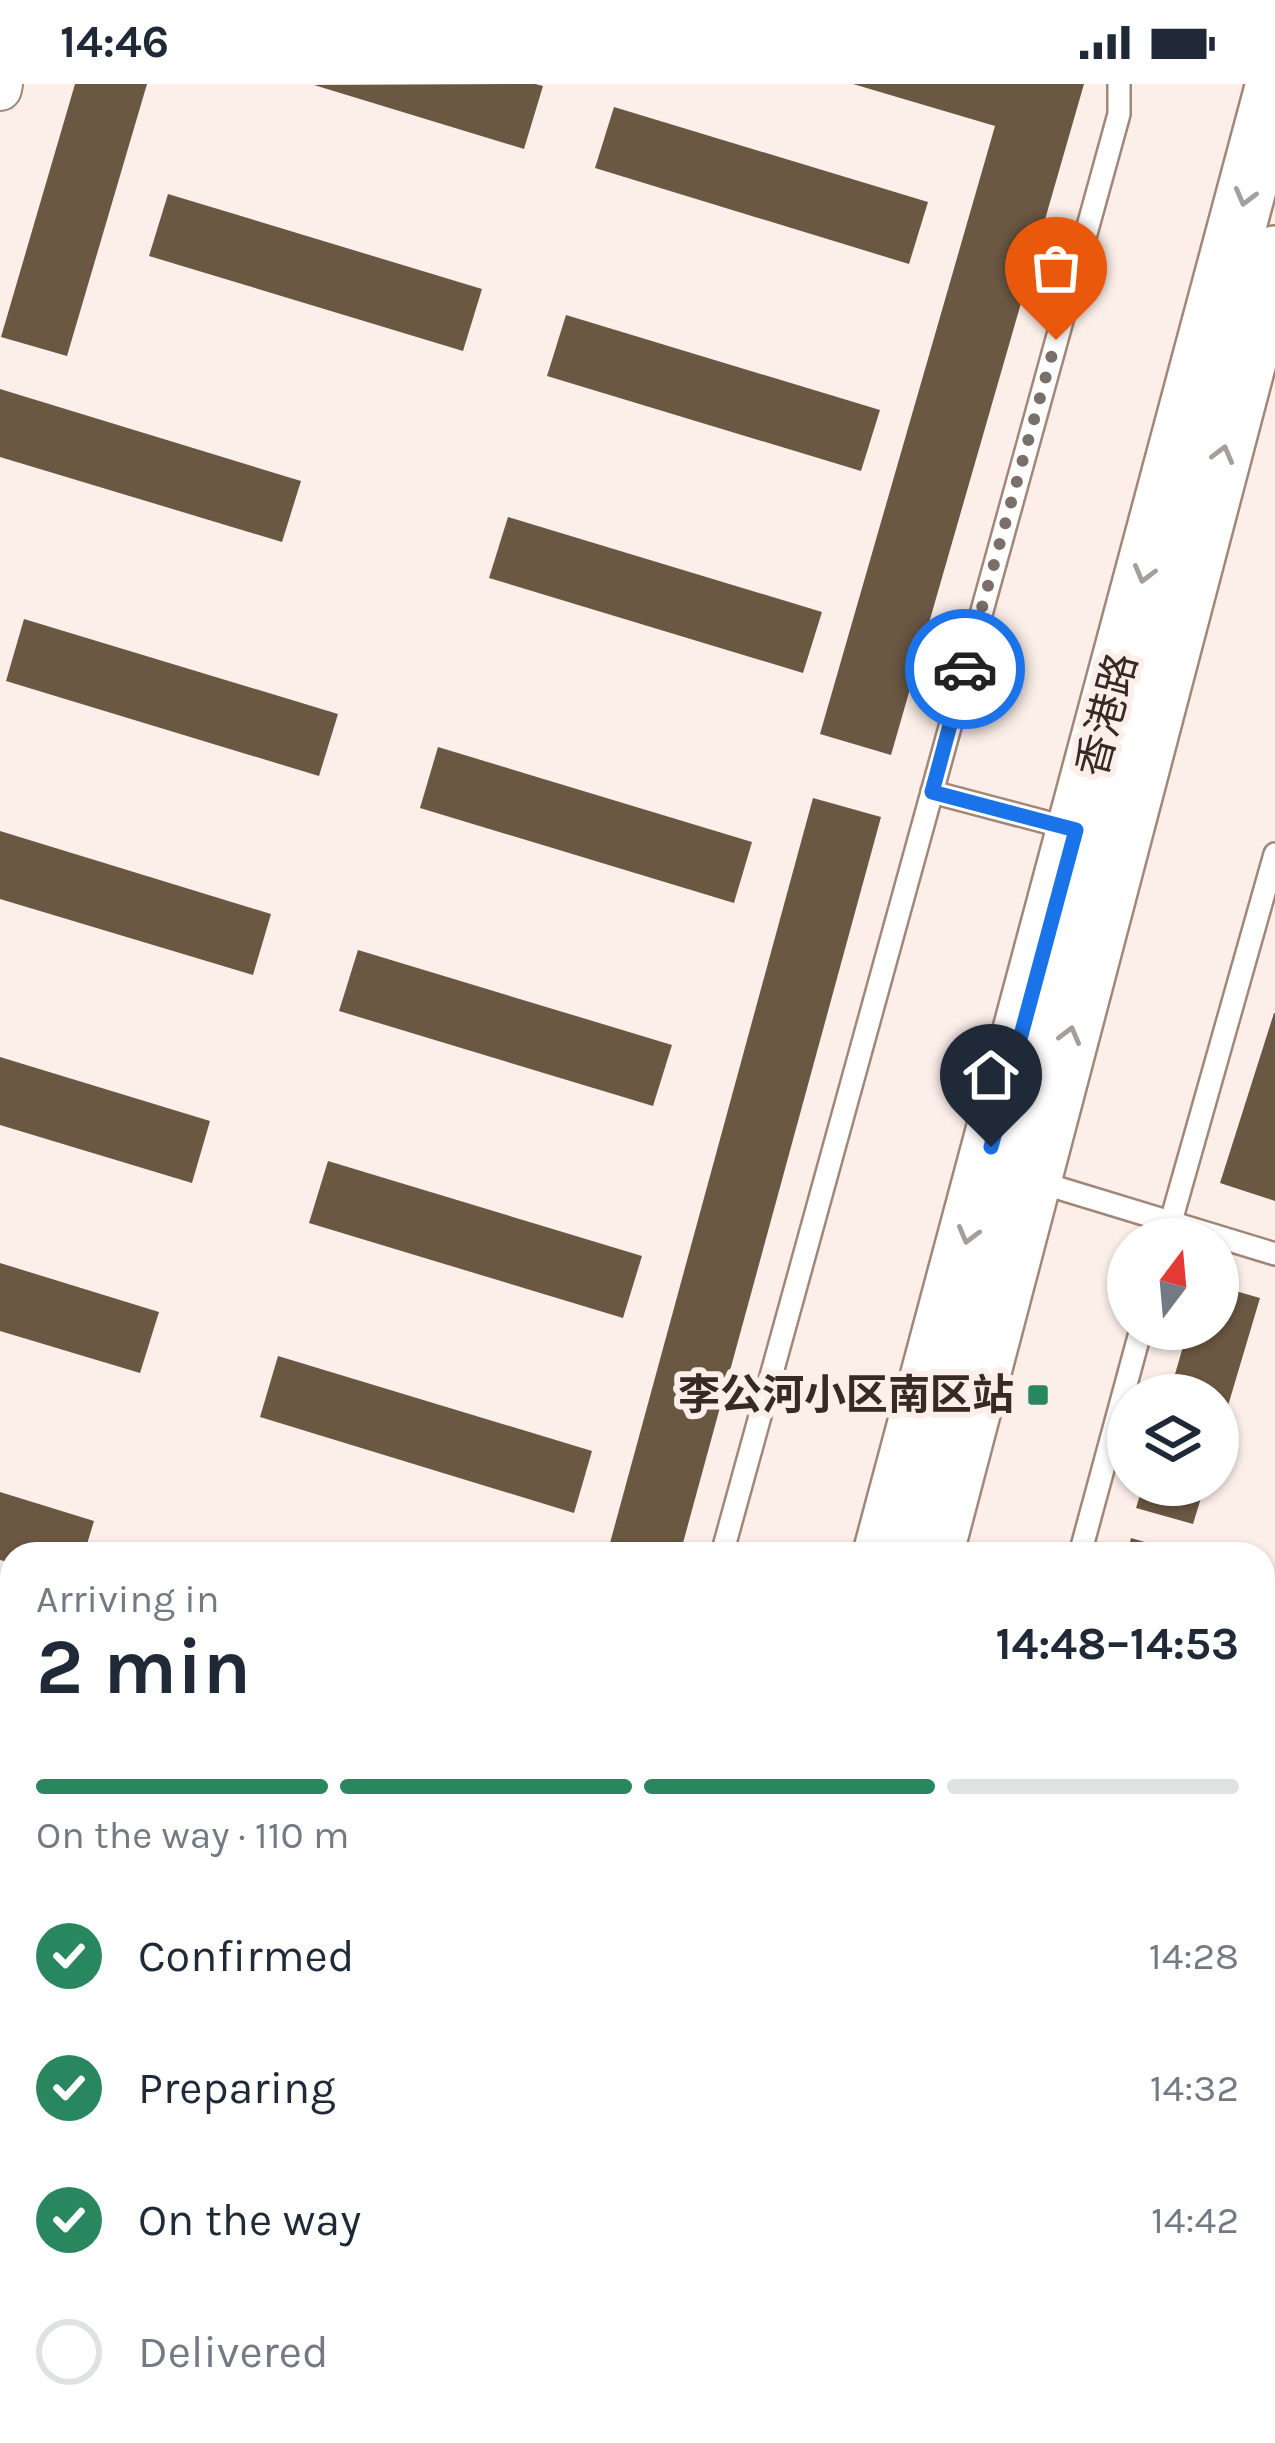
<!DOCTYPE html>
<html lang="en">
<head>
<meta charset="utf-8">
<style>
	:root { --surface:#fff; --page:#f6f6f7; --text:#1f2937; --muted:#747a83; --line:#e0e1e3; --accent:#28875f }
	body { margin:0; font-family:Karla,"Noto Sans SC",sans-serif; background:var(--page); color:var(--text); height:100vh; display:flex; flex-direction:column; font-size:45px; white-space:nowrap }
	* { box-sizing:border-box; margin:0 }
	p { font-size:39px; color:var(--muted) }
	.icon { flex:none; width:66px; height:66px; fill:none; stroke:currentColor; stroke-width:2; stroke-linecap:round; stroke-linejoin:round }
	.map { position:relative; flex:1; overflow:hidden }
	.side { position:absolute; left:0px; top:1458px; width:1275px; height:903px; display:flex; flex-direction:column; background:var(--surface); border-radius:36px 36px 0 0; box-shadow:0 3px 9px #0004 }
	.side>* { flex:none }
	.needle { width:78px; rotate:16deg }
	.buttons { position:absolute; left:1107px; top:1134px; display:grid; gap:24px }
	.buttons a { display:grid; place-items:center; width:132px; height:132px; border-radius:50%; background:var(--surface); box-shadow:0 3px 9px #0004; font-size:60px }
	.pin { position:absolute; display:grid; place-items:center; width:102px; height:102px; color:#fff; margin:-123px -51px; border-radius:50% 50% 50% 0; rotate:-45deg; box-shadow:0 0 12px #0007 }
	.pin .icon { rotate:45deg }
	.courier { position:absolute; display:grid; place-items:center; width:120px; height:120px; margin:-60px; border:9px solid #1a73e8; border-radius:50%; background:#fff; color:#222; box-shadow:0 3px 15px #0007 }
	.head em { font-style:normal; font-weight:700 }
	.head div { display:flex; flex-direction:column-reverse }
	.head { display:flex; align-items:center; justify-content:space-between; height:204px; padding:0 36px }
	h1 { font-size:78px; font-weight:700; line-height:90px }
	.bar { display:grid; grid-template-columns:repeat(4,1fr); gap:18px 12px; align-content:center; height:144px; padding:0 36px }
	.bar i { height:15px; border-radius:9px; background:var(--line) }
	.bar .on { background:var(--accent) }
	.bar p { grid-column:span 4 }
	ol { padding:0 36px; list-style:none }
	li { display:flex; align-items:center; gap:36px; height:132px }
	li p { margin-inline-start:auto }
	li .icon { padding:12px; border-radius:50%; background:var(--accent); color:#fff; stroke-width:4 }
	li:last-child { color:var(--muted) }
	li i { width:66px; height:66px; border:6px solid var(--line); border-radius:50% }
	.status { display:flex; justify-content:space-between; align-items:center; height:84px; padding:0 60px; background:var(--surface); direction:ltr }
	.status svg { height:33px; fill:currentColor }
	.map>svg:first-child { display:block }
	.building { fill:#6b5843 }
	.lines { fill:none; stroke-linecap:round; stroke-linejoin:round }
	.service-casing { stroke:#a28677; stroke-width:26 }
	.minor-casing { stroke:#a28677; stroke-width:46 }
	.secondary-casing { stroke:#a28677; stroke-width:62 }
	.service { stroke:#fff; stroke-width:21 }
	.minor { stroke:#fff; stroke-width:42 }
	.secondary { stroke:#fff; stroke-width:57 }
	.oneway { stroke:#a59f9c }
	.done { stroke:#7b6f69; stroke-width:12; stroke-dasharray:0 21.6 }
	.route { stroke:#1a73e8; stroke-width:15 }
	.poi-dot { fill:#28875f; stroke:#fcefe9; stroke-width:4.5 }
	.labels { text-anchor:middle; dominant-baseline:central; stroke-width:12; stroke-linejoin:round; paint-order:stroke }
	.street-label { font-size:42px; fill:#362a24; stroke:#fcefe9 }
	.poi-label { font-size:42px; font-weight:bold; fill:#362a24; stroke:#fcefe9; text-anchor:end }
</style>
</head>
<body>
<div class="status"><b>14:46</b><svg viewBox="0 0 49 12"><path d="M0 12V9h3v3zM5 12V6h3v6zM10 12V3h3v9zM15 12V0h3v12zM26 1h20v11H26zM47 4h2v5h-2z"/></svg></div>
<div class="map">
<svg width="1275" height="2359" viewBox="0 0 1275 2359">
	<rect width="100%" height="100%" fill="#fcefe9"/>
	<g class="building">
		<path d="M75 0H147L67 272 1 253Z"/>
		<path d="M535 0 543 2 524 65 314 1Z"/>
		<path d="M853 0H1084L891 671 820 650 995 42Z"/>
		<path d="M614 23 928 118 909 180 595 84Z"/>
		<path d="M168 110 482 205 463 267 149 172Z"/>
		<path d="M566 231 880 326 861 387 547 292Z"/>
		<path d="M0 305 301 397 282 458 0 373Z"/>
		<path d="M508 433 822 528 803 589 489 494Z"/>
		<path d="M24 535 338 630 319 692 6 597Z"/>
		<path d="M438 663 752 758 734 819 420 724Z"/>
		<path d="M813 714 881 733 680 1470H607Z"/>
		<path d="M0 747 271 830 253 891 0 815Z"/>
		<path d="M358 866 672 961 653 1022 339 927Z"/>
		<path d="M1274 929H1275V1117L1220 1099Z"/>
		<path d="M0 973 210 1037 192 1099 0 1041Z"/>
		<path d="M328 1077 642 1172 623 1234 309 1139Z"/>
		<path d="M0 1179 159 1228 140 1289 0 1247Z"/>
		<path d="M1218 1202 1260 1214 1219 1352 1218 1311H1169L1188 1245H1218Z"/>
		<path d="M278 1272 592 1367 574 1429 260 1333Z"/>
		<path d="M1143 1401H1205L1193 1440 1136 1424Z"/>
		<path d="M0 1408 94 1437 84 1470H12V1479L0 1476Z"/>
		<path d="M1131 1454 1182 1469V1470H1127Z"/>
		<path d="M1263 1547 1275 1551V1621L1263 1617Z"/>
		<path d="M0 1631 12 1635V1702L0 1698Z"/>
		<path d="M1263 1759 1275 1763V1833L1263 1829Z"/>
		<path d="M1263 1956 1275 1959V2030L1263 2026Z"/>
		<path d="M1263 2102 1275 2106V2160L1263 2157Z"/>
		<path d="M11 2294H12V2338L0 2334Z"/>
		<path d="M1263 2302 1275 2305V2359H1239L1208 2350 1263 2349Z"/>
		<path d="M272 2349 301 2359H83L53 2350Z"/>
		<path d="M374 2349H444L442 2359H371Z"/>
		<path d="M898 2349H970L967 2359H895Z"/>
		<path d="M1004 2350 1032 2358 1031 2359H1002Z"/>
	</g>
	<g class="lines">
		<g class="service-casing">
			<g id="service">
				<path d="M932 708 1076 746"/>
				<path d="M1032 1096 1275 1170"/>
				<path d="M1166 1155 1275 770"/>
				<path d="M722 1470 1119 30V0"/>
				<path d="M1080 1470 1141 1245"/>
				<path d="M477 2359 479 2349"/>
			</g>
		</g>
		<g class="minor-casing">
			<g id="minor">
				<path d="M0 5 1 0"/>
				<path d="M1263 2222 1275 2226"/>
			</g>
		</g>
		<g class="secondary-casing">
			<g id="secondary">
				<path d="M882 1470 1275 0"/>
				<path d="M934 1470 1275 171"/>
				<path d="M644 2359 646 2349"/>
				<path d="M697 2359 700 2349"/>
			</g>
		</g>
		<use href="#service" class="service"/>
		<use href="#minor" class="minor"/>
		<use href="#secondary" class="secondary"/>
	</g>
	<defs><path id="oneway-chevron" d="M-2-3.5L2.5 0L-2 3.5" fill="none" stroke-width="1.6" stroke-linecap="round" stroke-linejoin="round" transform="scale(3)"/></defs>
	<g class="oneway">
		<use href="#oneway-chevron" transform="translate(1245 113) rotate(105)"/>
		<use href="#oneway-chevron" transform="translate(1223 370) rotate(-75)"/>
		<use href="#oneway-chevron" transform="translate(1144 490) rotate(105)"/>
		<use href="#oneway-chevron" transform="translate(1070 951) rotate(-75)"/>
		<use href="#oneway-chevron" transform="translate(968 1151) rotate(105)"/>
	</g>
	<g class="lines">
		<path class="done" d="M965 585 1056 256"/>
		<path class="route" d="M965 585 932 708 1076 746 991 1063"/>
	</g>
	<rect class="poi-dot" x="1026" y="1299" width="24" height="24" rx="6"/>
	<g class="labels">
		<g class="street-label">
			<text transform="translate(1107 631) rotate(-75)">香港路</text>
		</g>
		<g class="poi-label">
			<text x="1014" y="1311">李公河小区南区站</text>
		</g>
	</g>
</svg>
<div class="buttons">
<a><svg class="needle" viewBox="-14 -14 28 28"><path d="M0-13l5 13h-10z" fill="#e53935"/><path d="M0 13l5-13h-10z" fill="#747a83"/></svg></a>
<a><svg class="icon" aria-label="layers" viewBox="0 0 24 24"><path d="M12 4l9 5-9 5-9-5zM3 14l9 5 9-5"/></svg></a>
</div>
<div class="pin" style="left:1056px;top:256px;background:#ea580c"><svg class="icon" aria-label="bag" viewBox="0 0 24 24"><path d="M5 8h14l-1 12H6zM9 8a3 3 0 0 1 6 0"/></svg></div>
<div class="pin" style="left:991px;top:1063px;background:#1f2937"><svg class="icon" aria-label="home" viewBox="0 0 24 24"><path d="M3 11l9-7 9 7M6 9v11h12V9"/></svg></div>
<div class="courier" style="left:965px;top:585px"><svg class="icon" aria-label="car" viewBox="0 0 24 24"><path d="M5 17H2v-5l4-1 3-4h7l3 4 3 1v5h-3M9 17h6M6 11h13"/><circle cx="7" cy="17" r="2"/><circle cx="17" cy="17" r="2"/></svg></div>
<section class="side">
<div class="head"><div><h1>2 min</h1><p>Arriving in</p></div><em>14:48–14:53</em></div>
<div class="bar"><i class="on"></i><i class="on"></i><i class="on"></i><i></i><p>On the way · 110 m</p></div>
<ol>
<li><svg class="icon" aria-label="check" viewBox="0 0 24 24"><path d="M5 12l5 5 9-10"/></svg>Confirmed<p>14:28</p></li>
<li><svg class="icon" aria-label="check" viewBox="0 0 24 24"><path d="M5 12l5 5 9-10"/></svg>Preparing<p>14:32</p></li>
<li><svg class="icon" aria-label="check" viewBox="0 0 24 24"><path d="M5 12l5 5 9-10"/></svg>On the way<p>14:42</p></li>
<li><i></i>Delivered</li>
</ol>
</section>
</div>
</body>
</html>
